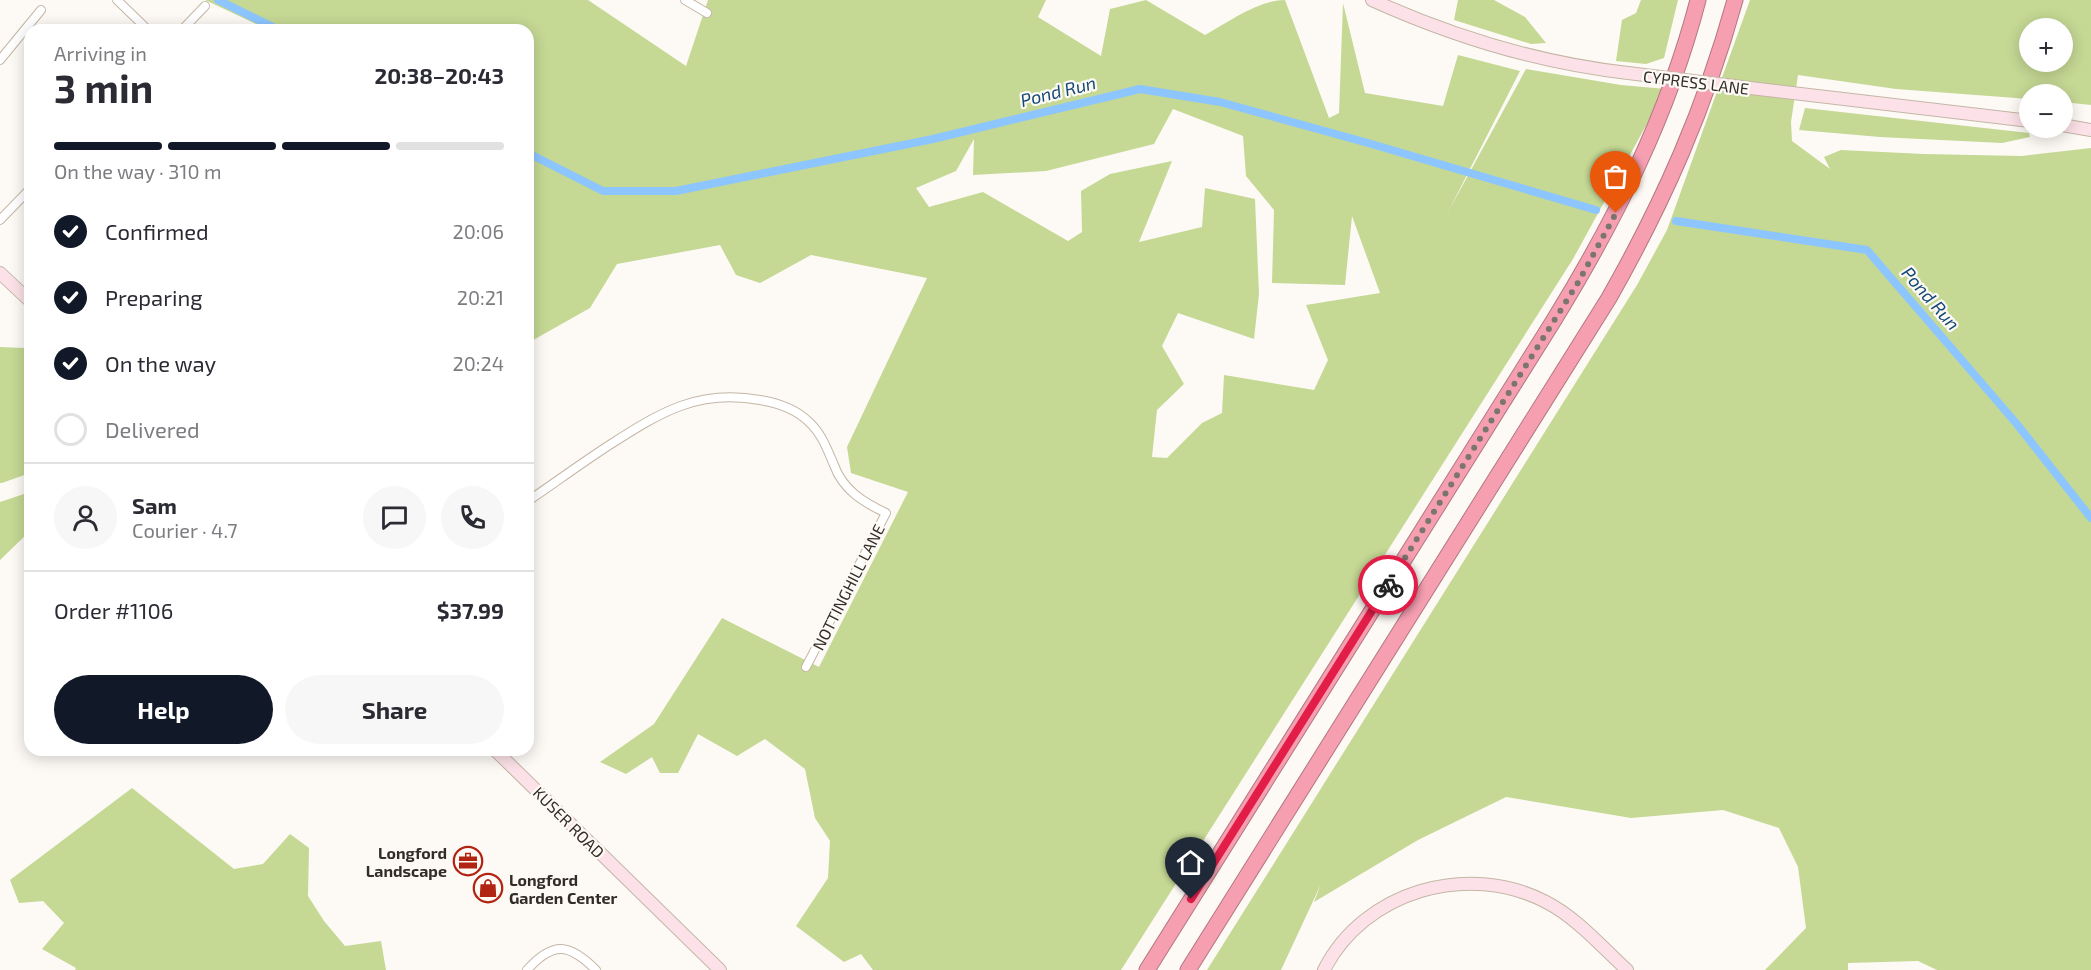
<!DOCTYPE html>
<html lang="en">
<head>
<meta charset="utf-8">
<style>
	:root { --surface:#fff; --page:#f7f7f7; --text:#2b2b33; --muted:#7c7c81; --line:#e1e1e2; --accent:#111827 }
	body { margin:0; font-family:"Exo 2",sans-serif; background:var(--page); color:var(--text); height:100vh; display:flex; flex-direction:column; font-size:22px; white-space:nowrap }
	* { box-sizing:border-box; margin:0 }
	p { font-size:20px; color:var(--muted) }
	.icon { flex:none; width:33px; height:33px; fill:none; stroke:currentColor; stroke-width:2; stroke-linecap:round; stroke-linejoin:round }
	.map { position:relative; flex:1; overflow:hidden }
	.panel { position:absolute; left:24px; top:24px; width:510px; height:732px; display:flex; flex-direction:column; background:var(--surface); border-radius:18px; box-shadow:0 3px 15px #0003 }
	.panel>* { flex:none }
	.controls { position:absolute; left:2019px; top:18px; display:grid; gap:12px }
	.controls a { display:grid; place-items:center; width:54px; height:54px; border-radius:50%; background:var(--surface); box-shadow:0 3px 15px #0003; font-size:30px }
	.pin { position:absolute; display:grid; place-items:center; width:51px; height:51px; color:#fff; margin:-62px -26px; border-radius:50% 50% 50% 0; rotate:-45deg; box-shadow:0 0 6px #0007 }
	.pin .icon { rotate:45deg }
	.courier { position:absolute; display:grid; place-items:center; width:60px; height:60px; margin:-30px; border:4px solid #e11d48; border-radius:50%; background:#fff; color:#222; box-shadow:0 2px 8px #0007 }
	.headline em { font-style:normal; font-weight:700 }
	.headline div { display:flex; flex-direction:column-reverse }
	.headline { display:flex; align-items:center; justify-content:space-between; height:102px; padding:0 30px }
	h1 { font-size:39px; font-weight:700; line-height:45px }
	.bar { display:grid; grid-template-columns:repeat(4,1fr); gap:9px 6px; align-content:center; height:72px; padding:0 30px }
	.bar i { height:8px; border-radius:4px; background:var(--line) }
	.bar .on { background:var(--accent) }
	.bar p { grid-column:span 4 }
	.line { display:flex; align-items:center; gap:15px; padding:0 30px; border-top:2px solid var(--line) }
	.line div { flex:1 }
	.round { display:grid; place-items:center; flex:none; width:63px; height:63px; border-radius:32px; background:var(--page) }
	ol { padding:0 30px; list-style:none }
	li { display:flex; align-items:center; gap:18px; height:66px }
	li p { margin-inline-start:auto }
	li .icon { padding:6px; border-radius:50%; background:var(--accent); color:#fff; stroke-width:4 }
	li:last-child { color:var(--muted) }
	li i { width:33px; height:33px; border:3px solid var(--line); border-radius:50% }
	.primary-button { display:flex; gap:12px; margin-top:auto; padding:12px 30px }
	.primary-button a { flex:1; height:69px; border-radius:36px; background:var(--accent); color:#fff; font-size:24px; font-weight:700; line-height:69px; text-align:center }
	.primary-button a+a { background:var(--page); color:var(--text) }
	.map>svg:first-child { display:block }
	.green { fill:#c5d894; fill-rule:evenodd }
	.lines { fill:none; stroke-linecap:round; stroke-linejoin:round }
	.canal { stroke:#8dc6ff; stroke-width:8 }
	.street-casing { stroke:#c4b6a5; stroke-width:10 }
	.secondary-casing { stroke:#c4b6a5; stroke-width:14 }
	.highway-casing { stroke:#b27781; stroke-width:17 }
	.street { stroke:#fff; stroke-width:8 }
	.secondary { stroke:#fce2e8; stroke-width:12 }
	.highway { stroke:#f69fb1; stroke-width:15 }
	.secondary-bridge-casing { stroke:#c4b6a5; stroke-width:14; stroke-linecap:butt }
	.secondary-bridge { stroke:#fce2e8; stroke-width:12 }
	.done { stroke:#7a756f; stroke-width:6; stroke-dasharray:0 10.8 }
	.route { stroke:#e11d48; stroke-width:8 }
	.labels { text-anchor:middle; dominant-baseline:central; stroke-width:4.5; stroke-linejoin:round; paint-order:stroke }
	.street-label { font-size:16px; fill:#332d27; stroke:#fdfaf6 }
	.poi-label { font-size:16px; font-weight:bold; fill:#332d27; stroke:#fdfaf6; text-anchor:end }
	.water-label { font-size:18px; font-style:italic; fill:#144875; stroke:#fdfaf6 }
</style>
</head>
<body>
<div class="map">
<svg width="2091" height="970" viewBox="0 0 2091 970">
	<rect width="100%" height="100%" fill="#fdfaf6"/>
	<g class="green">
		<path d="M205 0H588L686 66 708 0H1046L1038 17 1101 56 1110 9 1146 0 1205 35C1229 22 1258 0 1285 0L1329 118 1339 113 1343 3 1365 93 1443 106 1458 55 1520 71 1448 212 1526 69 1621 85 1666 89 1573 259 1121 970H873L861 954 844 962 796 926 828 878 830 841 815 818 805 769 765 739 737 756 698 734 678 773H660L652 757 626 774 600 762 654 724 722 618 819 667 908 492 851 473 847 447 927 278 811 255 760 283 736 275 720 245 617 264 590 308 528 343V30H269ZM1173 109 1243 136 1246 176 1274 210 1272 283 1345 285 1352 216 1380 293 1306 305 1328 360 1314 390 1224 375 1222 413 1202 423 1167 458 1152 457 1157 410 1184 384 1162 346 1178 313 1254 339 1259 294 1255 199 1205 188 1202 227 1139 242 1172 161 1110 174 1081 191 1082 232 1068 241 983 192 929 207 916 188 956 171 974 139 973 175 1046 171 1154 144Z"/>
		<path d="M1458 0H1494L1525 17 1546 43 1531 44 1454 20Z"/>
		<path d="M1641 0H1678L1664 58 1646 64 1616 61 1622 20 1636 13Z"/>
		<path d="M1750 0H2091V105L2063 102 2062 94H2030L2029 99 1896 89 1798 75 1791 122 1792 141 1830 169 1824 157 1841 150 1924 154 2022 156 2091 148V970H1937L1918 961 1848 963V970H1765L1806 928 1798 867 1779 828 1723 810 1631 818 1506 797 1418 840 1314 902 1321 884 1281 970H1207L1637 285 1667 230ZM2030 28H2062V62H2030Z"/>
		<path d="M1805 108 2029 133 2030 137 2002 143 1880 137 1799 130Z"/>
		<path d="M0 347 25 348 30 354V473L2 483H0Z"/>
		<path d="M30 492V531L0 560V502Z"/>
		<path d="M132 788 234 869 263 864 290 834 309 848 308 896 324 921 345 946 381 941 386 970H75L76 968 42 949 64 923 43 901 19 903 10 880Z"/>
	</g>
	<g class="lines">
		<g class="canal">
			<path d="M218 0 279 30"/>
			<path d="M528 153 603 191H676L933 139 1140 89 1220 102 1368 143 1596 210"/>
			<path d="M1676 221 1867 250 2016 423 2091 518"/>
		</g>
		<g class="street-casing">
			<g id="street">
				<path d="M117 0 148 30"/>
				<path d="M685 0 707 13"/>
				<path d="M182 30 205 6"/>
				<path d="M0 60 41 10"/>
				<path d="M0 220 30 189"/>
				<path d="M528 501C556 482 583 462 611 444 661 412 698 389 760 400 778 403 796 409 809 422 822 434 827 449 834 465 843 490 863 502 886 513L806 667"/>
				<path d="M527 970C553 941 569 943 596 970"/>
			</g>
		</g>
		<g class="secondary-casing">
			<g id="secondary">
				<path d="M1372 0C1454 37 1539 63 1628 73"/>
				<path d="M1742 87 2030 121"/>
				<path d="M2062 125 2091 130"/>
				<path d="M0 273 30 301"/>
				<path d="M495 750 720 970"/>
				<path d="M1324 970C1364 891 1468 861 1546 902 1577 918 1601 946 1627 970"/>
			</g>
		</g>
		<g class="highway-casing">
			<g id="highway">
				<path d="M1147 970 1554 320C1616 219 1668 115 1698 0"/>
				<path d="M1188 970 1609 298C1664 201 1705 108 1735 0"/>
			</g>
		</g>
		<use href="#street" class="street"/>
		<use href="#secondary" class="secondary"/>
		<use href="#highway" class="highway"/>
		<g class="secondary-bridge-casing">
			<path id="secondary-bridge" d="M1628 73 1742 87"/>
		</g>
		<use href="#secondary-bridge" class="secondary-bridge"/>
	</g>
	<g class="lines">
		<path class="done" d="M1388 585 1579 281 1616 213"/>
		<path class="route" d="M1191 899 1388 585"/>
	</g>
	<defs>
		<g id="office-ring" transform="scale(1.5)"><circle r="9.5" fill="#fdfaf6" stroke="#b22412" stroke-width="1.5"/><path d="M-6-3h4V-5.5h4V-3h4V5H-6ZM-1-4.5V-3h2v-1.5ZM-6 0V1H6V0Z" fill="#b22412"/></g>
		<g id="shop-ring" transform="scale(1.5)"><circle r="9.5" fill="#fdfaf6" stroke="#b22412" stroke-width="1.5"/><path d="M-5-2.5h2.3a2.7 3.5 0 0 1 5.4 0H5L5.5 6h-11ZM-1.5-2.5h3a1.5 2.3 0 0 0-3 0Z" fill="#b22412"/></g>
	</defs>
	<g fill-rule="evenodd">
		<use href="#office-ring" x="468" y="861"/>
		<use href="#shop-ring" x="488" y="888"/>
	</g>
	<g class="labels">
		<g class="street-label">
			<text transform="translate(1696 82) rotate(7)">CYPRESS LANE</text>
			<text transform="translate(848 587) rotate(-63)">NOTTINGHILL LANE</text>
			<text transform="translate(569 822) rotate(45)">KUSER ROAD</text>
		</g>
		<g class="poi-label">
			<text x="447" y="852">Longford<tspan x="447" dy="18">Landscape</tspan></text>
			<text x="509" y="879" text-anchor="start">Longford<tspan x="509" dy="18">Garden Center</tspan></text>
		</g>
		<g class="water-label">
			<text transform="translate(1058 91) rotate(-14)">Pond Run</text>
			<text transform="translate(1931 298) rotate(49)">Pond Run</text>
		</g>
	</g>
</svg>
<div class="controls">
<a>+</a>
<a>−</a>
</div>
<div class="pin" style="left:1616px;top:213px;background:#ea580c"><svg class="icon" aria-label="bag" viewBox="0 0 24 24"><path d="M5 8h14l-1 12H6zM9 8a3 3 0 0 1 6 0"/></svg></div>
<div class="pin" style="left:1191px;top:899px;background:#1f2937"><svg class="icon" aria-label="home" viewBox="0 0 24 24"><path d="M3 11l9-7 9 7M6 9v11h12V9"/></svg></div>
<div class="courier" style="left:1388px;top:585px"><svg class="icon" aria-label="bike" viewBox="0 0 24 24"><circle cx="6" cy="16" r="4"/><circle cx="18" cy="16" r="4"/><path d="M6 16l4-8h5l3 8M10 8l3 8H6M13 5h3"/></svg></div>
<section class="panel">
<div class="headline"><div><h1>3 min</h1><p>Arriving in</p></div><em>20:38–20:43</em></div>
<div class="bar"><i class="on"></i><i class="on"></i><i class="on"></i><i></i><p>On the way · 310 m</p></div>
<ol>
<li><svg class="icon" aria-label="check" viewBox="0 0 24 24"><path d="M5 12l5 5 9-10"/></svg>Confirmed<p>20:06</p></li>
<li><svg class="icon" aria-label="check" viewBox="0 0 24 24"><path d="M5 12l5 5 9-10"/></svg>Preparing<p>20:21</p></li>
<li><svg class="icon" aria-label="check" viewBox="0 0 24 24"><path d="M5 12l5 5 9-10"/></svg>On the way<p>20:24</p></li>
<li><i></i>Delivered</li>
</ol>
<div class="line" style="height:108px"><a class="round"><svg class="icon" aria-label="person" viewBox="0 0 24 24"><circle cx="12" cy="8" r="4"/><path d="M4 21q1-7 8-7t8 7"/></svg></a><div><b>Sam</b><p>Courier · 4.7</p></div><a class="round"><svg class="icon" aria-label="chat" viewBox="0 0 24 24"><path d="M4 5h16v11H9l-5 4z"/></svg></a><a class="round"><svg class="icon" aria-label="phone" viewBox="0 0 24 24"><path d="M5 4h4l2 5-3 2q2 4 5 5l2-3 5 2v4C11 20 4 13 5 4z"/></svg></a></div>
<div class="line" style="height:78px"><div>Order #1106</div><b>$37.99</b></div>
<div class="primary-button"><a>Help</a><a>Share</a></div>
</section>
</div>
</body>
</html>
